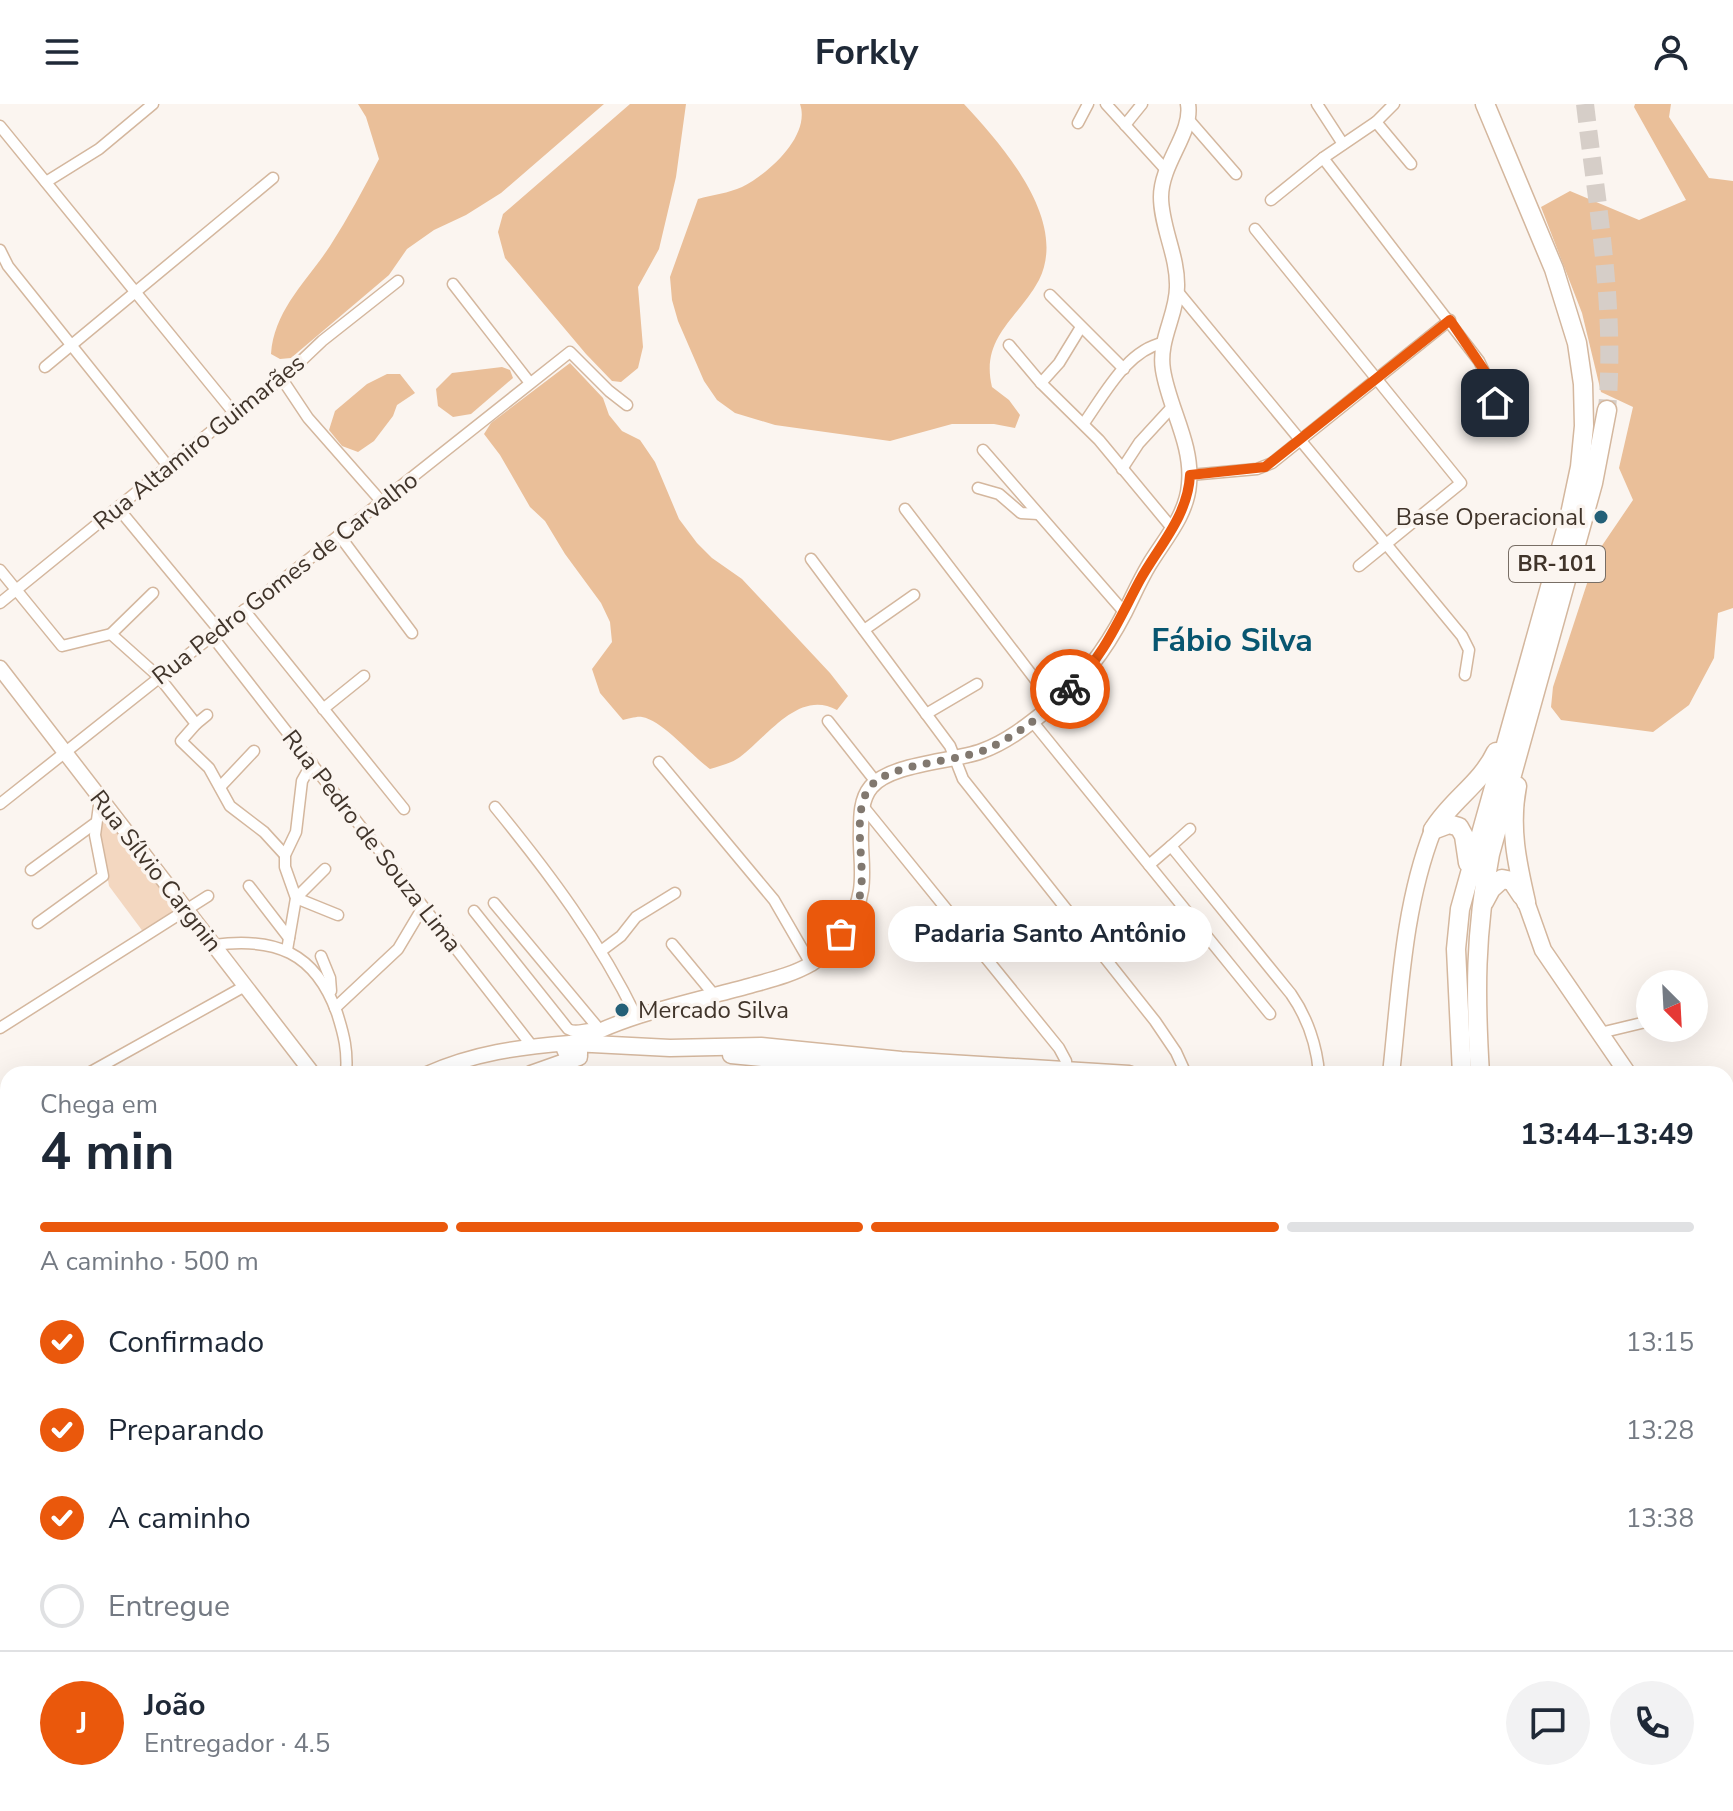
<!DOCTYPE html>
<html lang="pt">
<head>
<meta charset="utf-8">
<style>
	:root { --surface:#fff; --page:#f2f2f3; --text:#1f2937; --muted:#747a83; --line:#e0e1e3; --accent:#ea580c }
	body { margin:0; font-family:"Nunito Sans",sans-serif; background:var(--page); color:var(--text); height:100vh; display:flex; flex-direction:column; font-size:30px; white-space:nowrap }
	* { box-sizing:border-box; margin:0 }
	p { font-size:26px; color:var(--muted) }
	.icon { flex:none; width:44px; height:44px; fill:none; stroke:currentColor; stroke-width:2; stroke-linecap:round; stroke-linejoin:round }
	.map { position:relative; flex:1; overflow:hidden }
	.drawer { position:absolute; left:0px; top:962px; width:1734px; height:746px; display:flex; flex-direction:column; background:var(--surface); border-radius:24px 24px 0 0; box-shadow:0 8px 32px #0002 }
	.drawer>* { flex:none }
	.needle { width:52px; rotate:156deg }
	.buttons { position:absolute; left:1636px; top:866px; display:grid; gap:16px }
	.buttons a { display:grid; place-items:center; width:72px; height:72px; border-radius:50%; background:var(--surface); box-shadow:0 8px 32px #0002; font-size:40px }
	.pin { position:absolute; display:grid; place-items:center; width:68px; height:68px; color:#fff; margin:-34px; border-radius:16px; box-shadow:0 4px 12px #0006 }
	.courier { position:absolute; display:grid; place-items:center; width:80px; height:80px; margin:-40px; border:6px solid #ea580c; border-radius:50%; background:#fff; color:#222; box-shadow:0 2px 10px #0007 }
	.bubble { position:absolute; height:56px; border-radius:28px; background:var(--surface); box-shadow:0 8px 32px #0002; font-size:26px; font-weight:700; line-height:56px; text-align:center }
	.head em { font-style:normal; font-weight:700 }
	.head div { display:flex; flex-direction:column-reverse }
	.head { display:flex; align-items:center; justify-content:space-between; height:136px; padding:0 40px }
	h1 { font-size:52px; font-weight:700; line-height:60px }
	.bar { display:grid; grid-template-columns:repeat(4,1fr); gap:12px 8px; align-content:center; height:96px; padding:0 40px }
	.bar i { height:10px; border-radius:6px; background:var(--line) }
	.bar .active { background:var(--accent) }
	.bar p { grid-column:span 4 }
	.line { display:flex; align-items:center; gap:20px; padding:0 40px; border-top:2px solid var(--line) }
	.line div { flex:1 }
	.round { display:grid; place-items:center; flex:none; width:84px; height:84px; border-radius:42px; background:var(--page) }
	ol { padding:0 40px; list-style:none }
	li { display:flex; align-items:center; gap:24px; height:88px }
	li p { margin-inline-start:auto }
	li .icon { padding:8px; border-radius:50%; background:var(--accent); color:#fff; stroke-width:4 }
	li:last-child { color:var(--muted) }
	li i { width:44px; height:44px; border:4px solid var(--line); border-radius:50% }
	header { display:flex; justify-content:space-between; align-items:center; height:104px; padding:0 40px; background:var(--surface); font-size:36px; font-weight:700 }
	.map>svg:first-child { display:block }
	.green { fill:#f3d7c0 }
	.forest { fill:#eabf99 }
	.water { fill:#f3c8a2 }
	.lines { fill:none; stroke-linecap:round; stroke-linejoin:round }
	.highway-tunnel { stroke:#d6cec8; stroke-width:18; stroke-dasharray:18 9; stroke-linecap:butt }
	.street-casing { stroke:#d4b79e; stroke-width:13 }
	.secondary-casing { stroke:#d4b79e; stroke-width:17 }
	.primary-casing { stroke:#d4b79e; stroke-width:19 }
	.highway-casing { stroke:#d4b79e; stroke-width:21 }
	.street { stroke:#fff; stroke-width:10 }
	.secondary { stroke:#fff; stroke-width:14 }
	.primary { stroke:#fff; stroke-width:16 }
	.highway { stroke:#fff; stroke-width:18 }
	.done { stroke:#81786f; stroke-width:8; stroke-dasharray:0 14.4 }
	.route { stroke:#ea580c; stroke-width:10 }
	.poi-dot { fill:#246078; stroke:#fbf5f0; stroke-width:3 }
	.labels { text-anchor:middle; dominant-baseline:central; stroke-width:7; stroke-linejoin:round; paint-order:stroke }
	.shield { fill:#fbf5f0; stroke:#786e65; stroke-width:2 }
	.shield-label { font-size:22px; font-weight:bold; fill:#40342a }
	.street-label { font-size:24px; fill:#40342a; stroke:#fbf5f0 }
	.poi-label { font-size:24px; fill:#40342a; stroke:#fbf5f0; text-anchor:end }
	.district-label { font-size:32px; font-weight:bold; fill:#085670; stroke:#fbf5f0 }
</style>
</head>
<body>
<header><svg class="icon" aria-label="menu" viewBox="0 0 24 24"><path d="M4 6h16M4 12h16M4 18h16"/></svg>Forkly<svg class="icon" aria-label="person" viewBox="0 0 24 24"><circle cx="12" cy="8" r="4"/><path d="M4 21q1-7 8-7t8 7"/></svg></header>
<div class="map">
<svg width="1733" height="1707" viewBox="0 0 1733 1707">
	<rect width="100%" height="100%" fill="#fbf5f0"/>
	<path class="green" d="M102 707 179 807 144 829 109 782 100 730Z"/>
	<g class="forest">
		<path d="M358 0H604L501 89 466 111 434 126 407 145 389 171 291 254 280 255 271 250C274 206 307 177 330 142 348 114 364 84 379 55L366 13Z"/>
		<path d="M630 0H686L676 73 659 145 638 183 643 243 638 264 621 278 612 277 586 250 505 154 498 128 503 110Z"/>
		<path d="M800 0H964C1002 41 1069 116 1039 176 1018 215 980 233 992 283L1009 296 1020 311 1015 324 994 320H952L890 337 775 321 735 309 717 296 704 277 678 217 672 196 670 173 698 95C712 91 729 89 742 83 768 70 811 32 800 0Z"/>
		<path d="M1635 0H1671L1669 13 1709 74 1733 77V504L1718 509 1714 554 1689 601 1653 628 1561 616 1551 603 1553 583 1597 449 1633 396 1619 364 1633 303 1601 288 1582 209 1541 103 1570 87 1639 116 1686 96 1634 3Z"/>
		<path d="M570 259 603 294 609 311 622 327 640 336 655 358 679 415 697 439 712 454 742 475 830 569 848 592 837 606C799 585 768 632 740 653 732 659 720 662 710 665 693 653 662 616 642 613 637 612 628 615 623 616L600 589 592 565 612 538 610 518 601 499 565 450 545 417 530 403 500 351 484 330 491 319Z"/>
		<path d="M502 263 510 266 513 274 471 310 453 313 438 302 436 285 452 269Z"/>
		<path d="M387 270H400L415 289 397 301 393 312 374 337 358 348 342 342 329 326 335 307 367 280Z"/>
	</g>
	<g class="water">
		<path d="M1733 1088V1200L1726 1202V1090Z"/>
		<path d="M8 1363V1497L0 1503V1368Z"/>
	</g>
	<g class="lines">
		<path class="highway-tunnel" d="M1585 0C1597 102 1616 203 1607 306"/>
		<g class="street-casing">
			<g id="street">
				<path d="M1106 0 1166 66"/>
				<path d="M1317 0 1343 40"/>
				<path d="M1189 16 1236 70"/>
				<path d="M1376 18 1411 60"/>
				<path d="M1078 19 1088 0"/>
				<path d="M1125 21 1142 0"/>
				<path d="M0 22 234 309"/>
				<path d="M1323 54 1479 257 1490 280 1502 325"/>
				<path d="M46 78 99 45 153 0"/>
				<path d="M1271 96 1323 54 1376 18 1394 0"/>
				<path d="M1255 125 1461 379 1359 462"/>
				<path d="M0 146 8 162 168 362"/>
				<path d="M453 180 530 279"/>
				<path d="M1178 188 1462 532 1469 546 1465 571"/>
				<path d="M1050 191 1124 265"/>
				<path d="M1009 241 1041 279 1099 336 1172 424"/>
				<path d="M45 263 273 74"/>
				<path d="M282 275 308 314 381 397"/>
				<path d="M1041 279 1059 259 1081 223"/>
				<path d="M1084 319C1104 291 1127 246 1163 239"/>
				<path d="M983 346 1125 509"/>
				<path d="M1122 365 1139 339 1173 302"/>
				<path d="M1190 371 1257 365 1272 359 1450 216"/>
				<path d="M978 384 999 390 1021 409 1038 410"/>
				<path d="M118 404 219 526"/>
				<path d="M905 405 1054 600"/>
				<path d="M339 431 412 529"/>
				<path d="M811 455 950 642 963 675 1155 917 1176 948 1186 970"/>
				<path d="M0 466 62 542 111 530 153 489"/>
				<path d="M0 499 234 309 282 275 322 237 398 177"/>
				<path d="M244 506 404 705"/>
				<path d="M864 526 914 491"/>
				<path d="M111 530 159 573 196 620 181 637 209 664 230 702 264 728 285 751"/>
				<path d="M212 532 532 942"/>
				<path d="M323 605 364 572"/>
				<path d="M926 610 977 580"/>
				<path d="M828 617 876 678"/>
				<path d="M1032 617 1270 910"/>
				<path d="M196 620 207 611"/>
				<path d="M659 658 774 796 811 860"/>
				<path d="M220 683 254 647"/>
				<path d="M0 700 570 248 609 287 627 301"/>
				<path d="M862 701 1059 944 1066 957 1067 970"/>
				<path d="M495 703C549 769 600 837 637 914"/>
				<path d="M1171 742 1190 725"/>
				<path d="M1149 761 1171 742 1291 890C1307 913 1317 942 1319 970"/>
				<path d="M325 765 296 794 338 811"/>
				<path d="M31 766 94 720"/>
				<path d="M249 782 289 834"/>
				<path d="M494 799 599 925"/>
				<path d="M474 807 568 925C578 931 588 921 600 927"/>
				<path d="M38 819 103 772 95 731 100 694"/>
				<path d="M672 840 715 892"/>
				<path d="M214 841C275 833 315 848 337 909 344 931 348 947 346 970"/>
				<path d="M287 846 296 794 285 763V751L296 728 302 677 312 659"/>
				<path d="M601 847 621 832 636 813 675 789"/>
				<path d="M321 852 330 874 331 887"/>
				<path d="M335 904 398 845 423 803"/>
				<path d="M0 924 208 792"/>
				<path d="M1600 929 1650 917"/>
				<path d="M87 970 245 882"/>
				<path d="M0 1018 8 1014"/>
				<path d="M1726 1273 1733 1258"/>
				<path d="M1726 1441 1733 1426"/>
				<path d="M0 1621 8 1629"/>
				<path d="M1726 1650 1733 1635"/>
				<path d="M280 1700 295 1707"/>
				<path d="M643 1700 647 1707"/>
				<path d="M991 1700 994 1707"/>
				<path d="M153 1707 156 1700"/>
				<path d="M318 1707 321 1700"/>
				<path d="M481 1707 484 1700"/>
				<path d="M1109 1707 1112 1700"/>
				<path d="M1515 1707 1518 1700"/>
				<path d="M1525 1707 1528 1700"/>
				<path d="M1603 1707 1606 1700"/>
				<path d="M1700 1707 1703 1700"/>
			</g>
		</g>
		<g class="secondary-casing">
			<g id="secondary">
				<path d="M0 564 313 970"/>
				<path d="M575 940C618 912 699 896 749 882 770 876 792 871 811 860 835 845 857 814 861 786 864 766 860 746 861 727 861 712 861 695 871 683 891 659 953 658 982 647 1007 638 1028 621 1048 605 1081 579 1106 545 1125 508 1133 492 1140 476 1149 461 1164 436 1187 411 1189 380 1193 340 1169 304 1163 266 1158 236 1177 211 1177 183 1178 152 1161 123 1161 93 1161 59 1193 29 1188 0"/>
				<path d="M427 970C474 949 519 943 570 939"/>
				<path d="M0 1203 8 1199"/>
				<path d="M1726 1247 1733 1245"/>
				<path d="M0 1567 8 1562"/>
				<path d="M764 1700 769 1707"/>
				<path d="M1433 1707 1436 1700"/>
			</g>
		</g>
		<g class="primary-casing">
			<g id="primary">
				<path d="M1526 798 1543 846 1628 970"/>
				<path d="M575 940 579 943V950L574 954H569L565 945 573 939 670 944 761 942 901 956 1129 970"/>
				<path d="M731 951 931 970"/>
				<path d="M531 970 579 953"/>
				<path d="M1391 970C1400 889 1403 803 1433 726"/>
				<path d="M1726 995 1733 994"/>
				<path d="M0 1305 8 1300"/>
			</g>
		</g>
		<g class="highway-casing">
			<g id="highway">
				<path d="M1517 682C1509 723 1517 759 1526 798"/>
				<path d="M1433 726C1451 696 1481 680 1496 648"/>
				<path d="M1433 726 1449 720 1459 723 1464 732 1468 759"/>
				<path d="M1484 798 1491 785 1502 775 1512 777 1522 792"/>
				<path d="M1462 970 1456 845 1460 805 1569 415 1580 363 1584 322 1583 280 1577 239 1554 165 1485 0"/>
				<path d="M1480 970C1475 890 1475 829 1490 750L1593 379 1607 306"/>
				<path d="M1469 1707 1471 1700"/>
				<path d="M1484 1707 1486 1700"/>
			</g>
		</g>
		<use href="#street" class="street"/>
		<use href="#secondary" class="secondary"/>
		<use href="#primary" class="primary"/>
		<use href="#highway" class="highway"/>
	</g>
	<g class="lines">
		<path class="done" d="M841 830C850 816 859 802 861 785 865 756 851 708 870 683 890 659 955 658 985 646 1017 632 1045 609 1070 585"/>
		<path class="route" d="M1070 585C1104 552 1118 517 1140 476 1159 442 1188 412 1190 371L1265 363 1450 216 1486 269 1495 299"/>
	</g>
	<g class="poi-dot">
		<circle cx="1601" cy="413" r="8"/>
		<circle cx="622" cy="906" r="8"/>
	</g>
	<g class="labels">
		<rect class="shield" x="1509" y="442" width="96" height="36" rx="6"/>
		<g class="shield-label">
			<text x="1557" y="460">BR-101</text>
		</g>
		<g class="street-label">
			<text transform="translate(199 338) rotate(-39)">Rua Altamiro Guimarães</text>
			<text transform="translate(285 474) rotate(-38)">Rua Pedro Gomes de Carvalho</text>
			<text transform="translate(372 737) rotate(52)">Rua Pedro de Souza Lima</text>
			<text transform="translate(156 767) rotate(52)">Rua Sílvio Cargnin</text>
		</g>
		<g class="poi-label">
			<text x="1585" y="413">Base Operacional</text>
			<text x="638" y="906" text-anchor="start">Mercado Silva</text>
		</g>
		<g class="district-label">
			<text x="1232" y="536">Fábio Silva</text>
		</g>
	</g>
</svg>
<div class="buttons">
<a><svg class="needle" viewBox="-14 -14 28 28"><path d="M0-13l5 13h-10z" fill="#e53935"/><path d="M0 13l5-13h-10z" fill="#747a83"/></svg></a>
</div>
<div class="pin" style="left:841px;top:830px;background:#ea580c"><svg class="icon" aria-label="bag" viewBox="0 0 24 24"><path d="M5 8h14l-1 12H6zM9 8a3 3 0 0 1 6 0"/></svg></div>
<div class="pin" style="left:1495px;top:299px;background:#1f2937"><svg class="icon" aria-label="home" viewBox="0 0 24 24"><path d="M3 11l9-7 9 7M6 9v11h12V9"/></svg></div>
<div class="courier" style="left:1070px;top:585px"><svg class="icon" aria-label="bike" viewBox="0 0 24 24"><circle cx="6" cy="16" r="4"/><circle cx="18" cy="16" r="4"/><path d="M6 16l4-8h5l3 8M10 8l3 8H6M13 5h3"/></svg></div>
<div class="bubble" style="left:888px;top:802px;width:324px">Padaria Santo Antônio</div>
<section class="drawer">
<div class="head"><div><h1>4 min</h1><p>Chega em</p></div><em>13:44–13:49</em></div>
<div class="bar"><i class="active"></i><i class="active"></i><i class="active"></i><i></i><p>A caminho · 500 m</p></div>
<ol>
<li><svg class="icon" aria-label="check" viewBox="0 0 24 24"><path d="M5 12l5 5 9-10"/></svg>Confirmado<p>13:15</p></li>
<li><svg class="icon" aria-label="check" viewBox="0 0 24 24"><path d="M5 12l5 5 9-10"/></svg>Preparando<p>13:28</p></li>
<li><svg class="icon" aria-label="check" viewBox="0 0 24 24"><path d="M5 12l5 5 9-10"/></svg>A caminho<p>13:38</p></li>
<li><i></i>Entregue</li>
</ol>
<div class="line" style="height:144px"><b class="round" style="background:var(--accent);color:#fff">J</b><div><b>João</b><p>Entregador · 4.5</p></div><a class="round"><svg class="icon" aria-label="chat" viewBox="0 0 24 24"><path d="M4 5h16v11H9l-5 4z"/></svg></a><a class="round"><svg class="icon" aria-label="phone" viewBox="0 0 24 24"><path d="M5 4h4l2 5-3 2q2 4 5 5l2-3 5 2v4C11 20 4 13 5 4z"/></svg></a></div>
</section>
</div>
</body>
</html>
